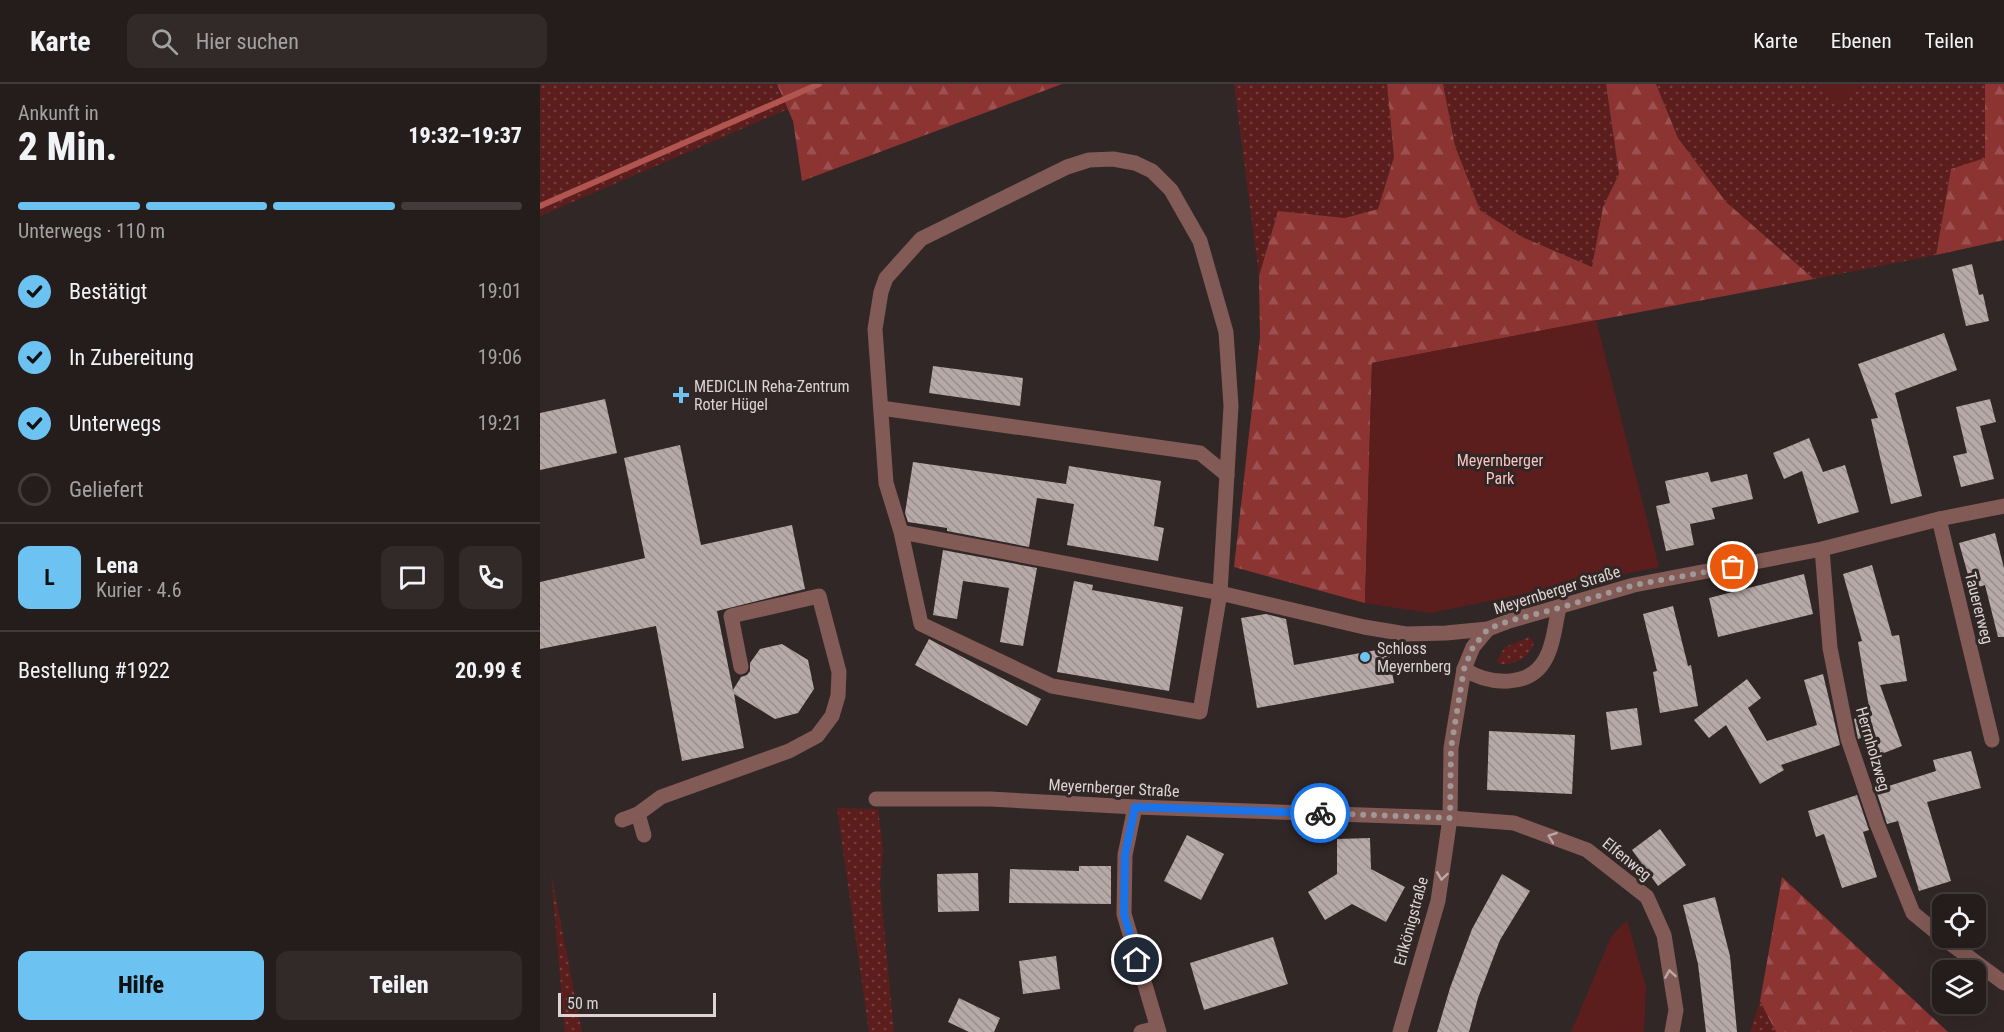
<!DOCTYPE html>
<html lang="de">
<head>
<meta charset="utf-8">
<style>
	:root { --surface:#251d1c; --page:#312a29; --text:#f1f3f6; --muted:#a3a2a3; --line:#423b3b; --accent:#6cc3f2 }
	body { margin:0; font-family:"Roboto Condensed",sans-serif; background:var(--page); color:var(--text); height:100vh; display:flex; flex-direction:column; font-size:22px; white-space:nowrap }
	* { box-sizing:border-box; margin:0 }
	p { font-size:20px; color:var(--muted) }
	.icon { flex:none; width:33px; height:33px; fill:none; stroke:currentColor; stroke-width:2; stroke-linecap:round; stroke-linejoin:round }
	.map { position:relative; flex:1; overflow:hidden }
	.details { display:flex; flex-direction:column; background:var(--surface); width:540px }
	.details>* { flex:none }
	.controls { position:absolute; left:1392px; top:810px; display:grid; gap:12px }
	.controls a { display:grid; place-items:center; width:54px; height:54px; border-radius:12px; background:var(--surface); box-shadow:0 6px 24px #0002,0 0 0 2px var(--line); font-size:30px }
	.scale { position:absolute; left:18px; bottom:15px; width:158px; box-sizing:border-box; padding-left:6px; border:3px solid #dbd4d3; border-top:0; font-size:16px; line-height:21px; white-space:nowrap; color:#dbd4d3; -webkit-text-stroke:4px #312726; paint-order:stroke }
	.pin { position:absolute; display:grid; place-items:center; width:51px; height:51px; color:#fff; margin:-26px; border:3px solid #fff; border-radius:50%; box-shadow:0 2px 6px #0007 }
	.courier { position:absolute; display:grid; place-items:center; width:60px; height:60px; margin:-30px; border:4px solid #1a73e8; border-radius:50%; background:#fff; color:#222; box-shadow:0 2px 8px #0007 }
	.summary em { font-style:normal; font-weight:800 }
	.summary div { display:flex; flex-direction:column-reverse }
	.summary { display:flex; align-items:center; justify-content:space-between; height:102px; padding:0 18px }
	h1 { font-size:39px; font-weight:800; line-height:45px }
	.bar { display:grid; grid-template-columns:repeat(4,1fr); gap:9px 6px; align-content:center; height:72px; padding:0 18px }
	.bar i { height:8px; border-radius:4px; background:var(--line) }
	.bar .current { background:var(--accent) }
	.bar p { grid-column:span 4 }
	.line { display:flex; align-items:center; gap:15px; padding:0 18px; border-top:2px solid var(--line) }
	.line div { flex:1 }
	.round { display:grid; place-items:center; flex:none; width:63px; height:63px; border-radius:12px; background:var(--page) }
	ol { padding:0 18px; list-style:none }
	li { display:flex; align-items:center; gap:18px; height:66px }
	li p { margin-inline-start:auto }
	li .icon { padding:6px; border-radius:50%; background:var(--accent); color:#111; stroke-width:4 }
	li:last-child { color:var(--muted) }
	li i { width:33px; height:33px; border:3px solid var(--line); border-radius:50% }
	.cta { display:flex; gap:12px; margin-top:auto; padding:12px 18px }
	.cta a { flex:1; height:69px; border-radius:12px; background:var(--accent); color:#111; font-size:24px; font-weight:800; line-height:69px; text-align:center }
	.cta a+a { background:var(--page); color:var(--text) }
	header { display:flex; align-items:center; gap:36px; box-sizing:border-box; height:84px; padding:0 30px; background:var(--surface); border-bottom:2px solid var(--line) }
	header strong { font-size:28px }
	nav { display:flex; gap:33px; margin-inline-start:auto; font-size:21px }
	.search { width:420px; height:54px; background:var(--page); display:flex; align-items:center; gap:15px; box-sizing:border-box; padding:0 21px; border-radius:12px; color:var(--muted); font-size:22px }
	main { display:flex; flex:1; min-height:0 }
	.map>svg:first-child { display:block }
	.grass { fill:url(#grass-dots) }
	.forest { fill:url(#forest-firs) }
	.park { fill:#5c1e1d }
	.lines { fill:none; stroke-linecap:round; stroke-linejoin:round }
	.stream { stroke:#b05550; stroke-width:6 }
	.building { fill:url(#building-back-hatch) }
	.minor { stroke:#825a56; stroke-width:15 }
	.oneway { stroke:#bca9a7 }
	.done { stroke:#a09796; stroke-width:6; stroke-dasharray:0 10.8 }
	.route { stroke:#1a73e8; stroke-width:8 }
	.poi-dot { fill:#6cc3f2; stroke:#312726; stroke-width:2 }
	.labels { text-anchor:middle; dominant-baseline:central; stroke-width:6; stroke-linejoin:round; paint-order:stroke }
	.poi-label { font-size:16px; fill:#dbd4d3; stroke:#312726; text-anchor:start }
	.park-label { font-size:16px; fill:#f8c4bf; stroke:#312726 }
	.street-label { font-size:16px; fill:#dbd4d3; stroke:#312726 }
</style>
</head>
<body>
<header>
<strong>Karte</strong>
<div class="search"><svg class="icon" aria-label="search" viewBox="0 0 24 24"><circle cx="10" cy="10" r="6"/><path d="M15 15l6 6"/></svg>Hier suchen</div>
<nav><a>Karte</a><a>Ebenen</a><a>Teilen</a></nav>
</header>
<main>
<section class="details">
<div class="summary"><div><h1>2 Min.</h1><p>Ankunft in</p></div><em>19:32–19:37</em></div>
<div class="bar"><i class="current"></i><i class="current"></i><i class="current"></i><i></i><p>Unterwegs · 110 m</p></div>
<ol>
<li><svg class="icon" aria-label="check" viewBox="0 0 24 24"><path d="M5 12l5 5 9-10"/></svg>Bestätigt<p>19:01</p></li>
<li><svg class="icon" aria-label="check" viewBox="0 0 24 24"><path d="M5 12l5 5 9-10"/></svg>In Zubereitung<p>19:06</p></li>
<li><svg class="icon" aria-label="check" viewBox="0 0 24 24"><path d="M5 12l5 5 9-10"/></svg>Unterwegs<p>19:21</p></li>
<li><i></i>Geliefert</li>
</ol>
<div class="line" style="height:108px"><b class="round" style="background:var(--accent);color:#111">L</b><div><b>Lena</b><p>Kurier · 4.6</p></div><a class="round"><svg class="icon" aria-label="chat" viewBox="0 0 24 24"><path d="M4 5h16v11H9l-5 4z"/></svg></a><a class="round"><svg class="icon" aria-label="phone" viewBox="0 0 24 24"><path d="M5 4h4l2 5-3 2q2 4 5 5l2-3 5 2v4C11 20 4 13 5 4z"/></svg></a></div>
<div class="line" style="height:78px"><div>Bestellung #1922</div><b>20.99 €</b></div>
<div class="cta"><a>Hilfe</a><a>Teilen</a></div>
</section>
<div class="map">
<svg width="1464" height="948" viewBox="0 0 1464 948">
	<defs>
		<pattern id="grass-dots" width="8" height="8" patternUnits="userSpaceOnUse" patternTransform="scale(1.5)"><rect width="8" height="8" fill="#5c1e1d"/><path d="M2 2h.1M6 6h.1" fill="none" stroke="#733e3d" stroke-width="1.8" stroke-linecap="round"/></pattern>
		<pattern id="forest-firs" width="22" height="20" patternUnits="userSpaceOnUse" patternTransform="scale(1.5)"><rect width="22" height="20" fill="#8c3432"/><path d="M5 1l3.5 6h-7zM16 11l3.5 6h-7z" fill="#9c504f"/></pattern>
		<pattern id="building-back-hatch" width="6" height="6" patternUnits="userSpaceOnUse" patternTransform="scale(1.5)"><rect width="6" height="6" fill="#b6a9a7"/><path d="M-1 5l2 2M0 0l6 6M5-1l2 2" fill="none" stroke="#998f8d"/></pattern>
	</defs>
	<rect width="100%" height="100%" fill="#312726"/>
	<g class="grass">
		<path d="M0 0H237L248 25 0 132Z"/>
		<path d="M694 0H847L854 73 838 125 805 134 738 127 719 192Z"/>
		<path d="M903 0H1066L1079 90 1063 123 1052 184 982 153 940 126 915 62Z"/>
		<path d="M1116 0H1445V75L1411 85 1396 171 1274 195 1186 118 1138 54Z"/>
		<path d="M989 553 994 558C990 574 975 581 960 580L957 577 965 563Z"/>
		<path d="M297 724 338 725 343 766 340 801 354 948H329Z"/>
		<path d="M11 790 42 948H25Z"/>
		<path d="M1220 917 1236 948H1210Z"/>
	</g>
	<g class="forest">
		<path d="M237 0H522L262 97 253 37Z"/>
		<path d="M847 0H903L915 62 940 126 982 153 1052 183 1063 123 1079 90 1066 0H1116L1138 54 1186 118 1274 195 832 279 825 519 694 483 720 253 719 192 738 127 805 134 838 125 854 73Z"/>
		<path d="M1445 0H1464V156L1396 171 1411 85 1445 74Z"/>
		<path d="M1242 793 1408 948H1236L1220 917Z"/>
	</g>
	<g class="park">
		<path d="M1277 0H1325L1298 24Z"/>
		<path d="M1056 236 1119 483 890 529 825 519 832 279Z"/>
		<path d="M1087 836 1106 903 1104 948H1031L1071 853Z"/>
	</g>
	<g class="lines">
		<path class="stream" d="M0 122 279 0"/>
	</g>
	<g class="building">
		<path d="M1432 180 1439 211 1443 210 1449 237 1426 242 1412 185Z"/>
		<path d="M1404 249 1417 286 1355 309 1382 412 1351 420 1331 335 1338 334 1318 280Z"/>
		<path d="M393 282 483 294 480 322 389 309Z"/>
		<path d="M65 315 77 369 0 386V329Z"/>
		<path d="M1450 315 1456 338 1440 342 1454 395 1421 403 1413 372 1427 369 1416 323Z"/>
		<path d="M1269 354 1283 388 1305 381 1319 428 1278 440 1262 387 1244 395 1233 369Z"/>
		<path d="M140 361 161 461 252 441 265 505 177 527 193 606 201 593 207 591 210 587V579L220 565 242 560 268 576 274 605 258 629 235 635 194 610 204 664 142 677 116 542 0 565V498L105 474 84 374Z"/>
		<path d="M373 378 526 400 529 382 621 397 614 442 624 444 618 477 527 461 534 420 497 414 489 463 407 447V444L368 438 365 429Z"/>
		<path d="M1168 388 1171 398 1207 390 1213 415 1172 424 1175 435 1150 440 1154 461 1126 467 1116 422 1130 419 1125 397Z"/>
		<path d="M1455 449 1464 484V553H1458L1445 501 1432 505 1419 459Z"/>
		<path d="M403 466 497 484 483 562 460 558 469 504 423 497 417 535 393 531Z"/>
		<path d="M1332 481 1352 552 1359 551 1367 597 1340 601 1362 662 1331 674 1323 653 1318 655 1314 635 1330 629 1318 558 1322 557 1303 490Z"/>
		<path d="M1264 490 1273 530 1178 553 1169 514Z"/>
		<path d="M534 497 553 501 552 506 643 523 629 607 517 588Z"/>
		<path d="M1133 522 1148 582 1151 581 1158 622 1120 629 1113 588 1117 587 1103 530Z"/>
		<path d="M726 530 746 535 754 581 848 564 854 599 717 624 701 534Z"/>
		<path d="M389 555 501 615 487 642 375 581Z"/>
		<path d="M1283 590 1300 661 1241 681 1244 686 1220 700 1186 641 1169 654 1154 636 1207 595 1221 614 1208 624 1227 657 1277 641 1264 596Z"/>
		<path d="M1097 624 1102 661 1071 666 1066 628Z"/>
		<path d="M949 647 1035 651 1032 710 947 706Z"/>
		<path d="M1431 667 1441 704 1387 718 1411 797 1379 807 1358 737 1347 740 1336 706 1396 687 1393 676Z"/>
		<path d="M1317 711 1329 746 1323 748 1337 793 1302 804 1284 750 1276 753 1268 727Z"/>
		<path d="M1120 745 1146 781 1118 802 1092 766Z"/>
		<path d="M647 751 684 770 661 816 624 797Z"/>
		<path d="M830 754 831 785 865 803 846 838 812 820 785 836 768 808 797 790V755Z"/>
		<path d="M539 782H571V820L469 819 470 785 539 787Z"/>
		<path d="M438 789 439 827 398 828 397 790Z"/>
		<path d="M962 790 990 807 960 856 938 914 929 948H897L910 904 932 845Z"/>
		<path d="M1175 813 1190 872 1197 948H1166L1158 880 1143 821Z"/>
		<path d="M733 853 748 900 664 926 650 879Z"/>
		<path d="M516 872 520 905 483 910 479 877Z"/>
		<path d="M419 914 460 934 454 948H429L408 938Z"/>
	</g>
	<g class="lines">
		<g class="minor">
			<path d="M341 324 660 369 687 391"/>
			<path d="M1399 435 1452 656"/>
			<path d="M361 448 346 399 335 245 341 208 346 194 381 155 527 83 549 76 573 75 595 79 612 87 631 106 660 157 686 248 691 322 680 509 660 628 512 602 381 540 361 448 680 509 824 543 866 550 906 549 948 545"/>
			<path d="M1282 465 1290 564 1308 655 1337 740 1373 829 1402 853"/>
			<path d="M924 585C949 601 990 605 1006 574 1014 560 1015 540 1019 524"/>
			<path d="M336 715H450L595 723 910 734 974 739 1047 766 1107 813 1124 851 1136 926 1132 948"/>
			<path d="M595 723 585 771 584 830 619 948"/>
			<path d="M98 730 104 751"/>
			<path d="M82 736 98 730 121 713 249 667 277 652 292 632 298 612 299 588 279 512 191 532 201 583"/>
			<path d="M1403 854 1464 899"/>
			<path d="M601 948 617 944"/>
			<path d="M860 948 898 817 910 734 911 664 924 585 933 563 948 545 969 537 1094 501 1282 465 1399 435 1464 422"/>
		</g>
	</g>
	<defs><path id="oneway-chevron" d="M-2-3.5L2.5 0L-2 3.5" fill="none" stroke-width="1.6" stroke-linecap="round" stroke-linejoin="round" transform="scale(1.5)"/></defs>
	<g class="oneway">
		<use href="#oneway-chevron" transform="translate(1012 753) rotate(-160)"/>
		<use href="#oneway-chevron" transform="translate(902 792) rotate(98)"/>
		<use href="#oneway-chevron" transform="translate(1130 890) rotate(-99)"/>
	</g>
	<g class="lines">
		<path class="done" d="M780 729 910 734 911 664 924 585 933 563 948 545 969 537 1019 524 1094 501 1193 483"/>
		<path class="route" d="M597 876 584 830 585 771 595 723 780 729"/>
	</g>
	<g class="poi-dot">
		<path d="M138 302h6v6h6v6h-6v6h-6v-6h-6v-6h6z"/>
		<circle cx="825" cy="573" r="6"/>
	</g>
	<g class="labels">
		<g class="poi-label">
			<text x="154" y="302">MEDICLIN Reha-Zentrum<tspan x="154" dy="18">Roter Hügel</tspan></text>
			<text x="837" y="564">Schloss<tspan x="837" dy="18">Meyernberg</tspan></text>
		</g>
		<g class="park-label">
			<text x="960" y="376">Meyernberger<tspan x="960" dy="18">Park</tspan></text>
		</g>
		<g class="street-label">
			<text transform="translate(1017 506) rotate(-17)">Meyernberger Straße</text>
			<text transform="translate(1439 524) rotate(76)">Tauererweg</text>
			<text transform="translate(1333 665) rotate(74)">Herrnholzweg</text>
			<text transform="translate(574 704) rotate(3)">Meyernberger Straße</text>
			<text transform="translate(1087 775) rotate(39)">Elfenweg</text>
			<text transform="translate(871 837) rotate(-75)">Erlkönigstraße</text>
		</g>
	</g>
</svg>
<div class="controls">
<a><svg class="icon" aria-label="locate" viewBox="0 0 24 24"><circle cx="12" cy="12" r="6"/><path d="M12 2v4M12 18v4M2 12h4M18 12h4"/></svg></a>
<a><svg class="icon" aria-label="layers" viewBox="0 0 24 24"><path d="M12 4l9 5-9 5-9-5zM3 14l9 5 9-5"/></svg></a>
</div>
<div class="scale">50 m</div>
<div class="pin" style="left:1193px;top:483px;background:#ea580c"><svg class="icon" aria-label="bag" viewBox="0 0 24 24"><path d="M5 8h14l-1 12H6zM9 8a3 3 0 0 1 6 0"/></svg></div>
<div class="pin" style="left:597px;top:876px;background:#1f2937"><svg class="icon" aria-label="home" viewBox="0 0 24 24"><path d="M3 11l9-7 9 7M6 9v11h12V9"/></svg></div>
<div class="courier" style="left:780px;top:729px"><svg class="icon" aria-label="bike" viewBox="0 0 24 24"><circle cx="6" cy="16" r="4"/><circle cx="18" cy="16" r="4"/><path d="M6 16l4-8h5l3 8M10 8l3 8H6M13 5h3"/></svg></div>
</div>
</main>
</body>
</html>
